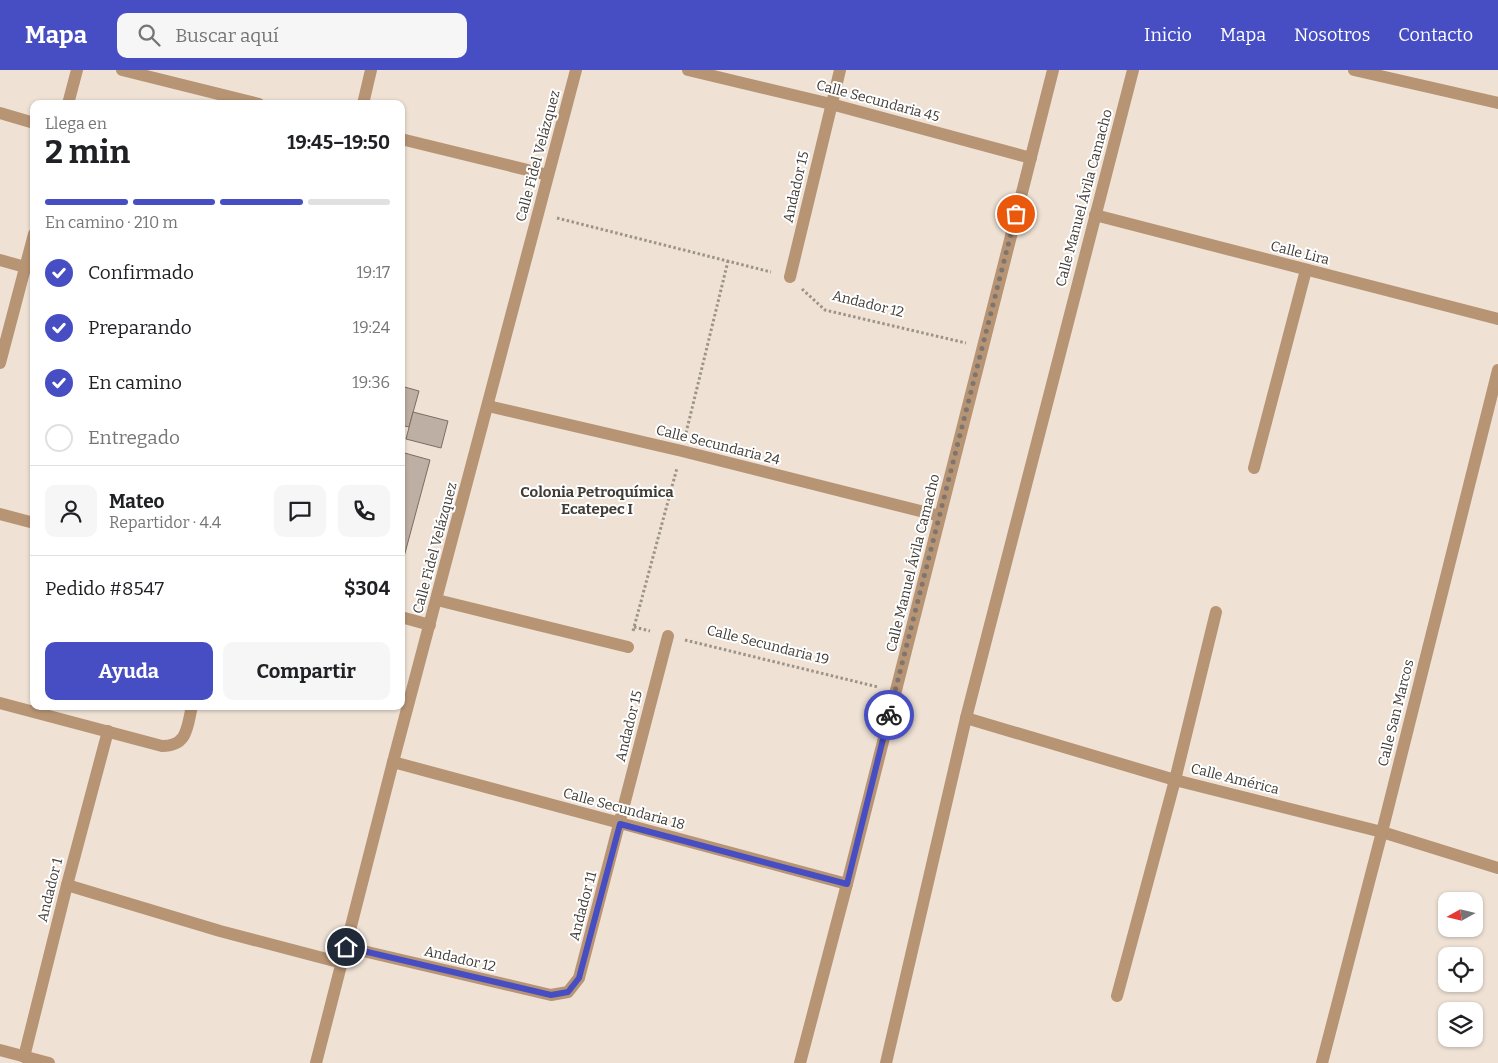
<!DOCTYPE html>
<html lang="es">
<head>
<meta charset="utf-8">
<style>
	:root { --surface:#fff; --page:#f6f6f6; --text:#202124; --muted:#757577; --line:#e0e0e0; --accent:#474ec3 }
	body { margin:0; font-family:Bitter,serif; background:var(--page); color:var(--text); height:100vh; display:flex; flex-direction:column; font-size:19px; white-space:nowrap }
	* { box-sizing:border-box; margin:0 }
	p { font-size:16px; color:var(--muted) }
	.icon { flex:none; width:28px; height:28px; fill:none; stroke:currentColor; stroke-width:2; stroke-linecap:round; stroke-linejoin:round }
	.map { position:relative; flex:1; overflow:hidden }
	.drawer { position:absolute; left:30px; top:30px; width:375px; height:610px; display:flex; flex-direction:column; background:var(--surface); border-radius:10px; box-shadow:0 1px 4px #0004 }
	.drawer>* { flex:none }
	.needle { width:32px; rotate:262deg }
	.tools { position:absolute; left:1438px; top:822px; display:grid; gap:10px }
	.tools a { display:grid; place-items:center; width:45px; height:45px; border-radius:10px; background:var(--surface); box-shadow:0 1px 4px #0004; font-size:25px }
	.pin { position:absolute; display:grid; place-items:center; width:42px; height:42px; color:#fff; margin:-21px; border:2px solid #fff; border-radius:50%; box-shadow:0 1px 5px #0007 }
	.courier { position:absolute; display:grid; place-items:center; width:50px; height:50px; margin:-25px; border:4px solid #474ec3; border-radius:50%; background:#fff; color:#222; box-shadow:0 1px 6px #0007 }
	.summary em { font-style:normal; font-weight:700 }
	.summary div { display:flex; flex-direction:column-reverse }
	.summary { display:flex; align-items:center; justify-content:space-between; height:85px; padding:0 15px }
	h1 { font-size:32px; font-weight:700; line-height:38px }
	.bar { display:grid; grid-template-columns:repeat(4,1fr); gap:8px 5px; align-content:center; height:60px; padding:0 15px }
	.bar i { height:6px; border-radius:4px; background:var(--line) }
	.bar .current { background:var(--accent) }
	.bar p { grid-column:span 4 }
	.line { display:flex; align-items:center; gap:12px; padding:0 15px; border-top:1px solid var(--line) }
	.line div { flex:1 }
	.round { display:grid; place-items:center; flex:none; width:52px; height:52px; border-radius:10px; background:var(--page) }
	ol { padding:0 15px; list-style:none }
	li { display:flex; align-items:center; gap:15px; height:55px }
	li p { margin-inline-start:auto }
	li .icon { padding:5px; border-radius:50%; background:var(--accent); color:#fff; stroke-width:4 }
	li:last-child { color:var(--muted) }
	li i { width:28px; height:28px; border:2px solid var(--line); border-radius:50% }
	.button { display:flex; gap:10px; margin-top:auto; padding:10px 15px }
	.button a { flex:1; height:58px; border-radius:10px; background:var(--accent); color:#fff; font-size:20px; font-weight:700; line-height:58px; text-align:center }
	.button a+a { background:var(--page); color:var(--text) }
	header { display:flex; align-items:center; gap:30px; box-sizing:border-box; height:70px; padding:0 25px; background:var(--accent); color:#fff }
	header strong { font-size:24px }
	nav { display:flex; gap:28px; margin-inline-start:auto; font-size:18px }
	.search { width:350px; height:45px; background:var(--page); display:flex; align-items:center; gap:12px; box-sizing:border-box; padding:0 18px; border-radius:10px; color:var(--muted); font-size:19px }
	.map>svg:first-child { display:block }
	.building { fill:#beafa4; stroke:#7a6d63 }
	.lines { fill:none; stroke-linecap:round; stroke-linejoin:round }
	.path { stroke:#9c9389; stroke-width:3; stroke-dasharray:2.5 2.5; stroke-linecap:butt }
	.minor { stroke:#b79474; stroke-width:12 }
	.done { stroke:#7e766e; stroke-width:5; stroke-dasharray:0 9 }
	.route { stroke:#474ec3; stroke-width:6 }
	.labels { text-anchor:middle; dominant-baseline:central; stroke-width:4; stroke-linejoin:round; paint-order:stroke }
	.street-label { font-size:14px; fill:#413c36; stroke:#fff }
	.neighbourhood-label { font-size:15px; font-weight:bold; fill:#413c36; stroke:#fff }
</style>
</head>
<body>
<header>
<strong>Mapa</strong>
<div class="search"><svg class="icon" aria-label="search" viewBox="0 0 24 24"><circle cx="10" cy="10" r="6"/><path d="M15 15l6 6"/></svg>Buscar aquí</div>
<nav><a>Inicio</a><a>Mapa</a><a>Nosotros</a><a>Contacto</a></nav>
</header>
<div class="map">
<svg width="1498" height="993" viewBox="0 0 1498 993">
	<rect width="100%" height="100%" fill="#efe2d5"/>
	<g class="building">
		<path d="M401 316 419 321 409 357 401 355Z"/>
		<path d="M413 342 448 351 441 378 406 369Z"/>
		<path d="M401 382 430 390 401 498Z"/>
	</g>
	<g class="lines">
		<g class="path">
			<path d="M557 148 771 202"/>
			<path d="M802 219 825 240 966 273"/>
			<path d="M686 363 728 191"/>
			<path d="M634 557 650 561"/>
			<path d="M633 561 677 398"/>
			<path d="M685 570 878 617"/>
		</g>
		<g class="minor">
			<path d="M122 0 259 34"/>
			<path d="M688 0 831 34 1031 88"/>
			<path d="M1354 0 1498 33"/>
			<path d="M68 34 77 0"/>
			<path d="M363 34 371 0"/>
			<path d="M0 43 34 53"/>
			<path d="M401 69 548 105"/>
			<path d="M1095 145 1498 249"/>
			<path d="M0 190 25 197"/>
			<path d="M790 207 840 0"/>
			<path d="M0 293 34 164"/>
			<path d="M488 336 682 381 940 446"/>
			<path d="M1254 398 1306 200"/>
			<path d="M0 444 34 453"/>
			<path d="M437 530 628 577"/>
			<path d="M401 547 430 555"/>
			<path d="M0 633 162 676C188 676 187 657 192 636"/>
			<path d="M966 648 1175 710 1382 762 1498 798"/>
			<path d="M393 692 847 814"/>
			<path d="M67 815 220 861 342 893"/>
			<path d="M346 877 551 925 568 922 579 908 668 566"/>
			<path d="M1117 926 1175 710 1216 542"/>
			<path d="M0 980 49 993"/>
			<path d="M24 987 67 815 108 661"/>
			<path d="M316 993 393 692 576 0"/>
			<path d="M800 993 847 814 1053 0"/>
			<path d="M886 993 966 648 1133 0"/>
			<path d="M1322 993 1382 762 1498 300"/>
		</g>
	</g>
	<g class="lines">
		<path class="done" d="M889 645 1016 144"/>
		<path class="route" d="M346 877 551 925 568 922 579 908 620 754 847 814 889 645"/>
	</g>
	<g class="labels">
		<g class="street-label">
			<text transform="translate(878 31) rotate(15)">Calle Secundaria 45</text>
			<text transform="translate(538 86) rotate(-75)">Calle Fidel Velázquez</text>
			<text transform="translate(796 117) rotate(-77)">Andador 15</text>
			<text transform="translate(1084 128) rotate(-75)">Calle Manuel Ávila Camacho</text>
			<text transform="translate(1300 183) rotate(14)">Calle Lira</text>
			<text transform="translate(868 234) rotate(14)">Andador 12</text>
			<text transform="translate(718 375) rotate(14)">Calle Secundaria 24</text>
			<text transform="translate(435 478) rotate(-75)">Calle Fidel Velázquez</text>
			<text transform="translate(913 493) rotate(-76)">Calle Manuel Ávila Camacho</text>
			<text transform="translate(768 575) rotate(14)">Calle Secundaria 19</text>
			<text transform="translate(1396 643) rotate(-76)">Calle San Marcos</text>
			<text transform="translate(629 656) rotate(-76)">Andador 15</text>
			<text transform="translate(1235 709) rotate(14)">Calle América</text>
			<text transform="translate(624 739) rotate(15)">Calle Secundaria 18</text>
			<text transform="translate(50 820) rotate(-76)">Andador 1</text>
			<text transform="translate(583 836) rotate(-75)">Andador 11</text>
			<text transform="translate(460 889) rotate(13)">Andador 12</text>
		</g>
		<g class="neighbourhood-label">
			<text x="597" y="422">Colonia Petroquímica<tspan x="597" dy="17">Ecatepec I</tspan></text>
		</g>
	</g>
</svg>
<div class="tools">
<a><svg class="needle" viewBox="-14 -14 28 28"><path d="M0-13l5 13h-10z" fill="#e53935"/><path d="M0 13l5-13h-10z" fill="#757577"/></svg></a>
<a><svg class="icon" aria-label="locate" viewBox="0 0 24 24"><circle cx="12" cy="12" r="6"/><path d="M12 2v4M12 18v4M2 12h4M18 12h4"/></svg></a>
<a><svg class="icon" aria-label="layers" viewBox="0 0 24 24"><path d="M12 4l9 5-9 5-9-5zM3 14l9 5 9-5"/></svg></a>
</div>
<div class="pin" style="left:1016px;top:144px;background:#ea580c"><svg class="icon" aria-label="bag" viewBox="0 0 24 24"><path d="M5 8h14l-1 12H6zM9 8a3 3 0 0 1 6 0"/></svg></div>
<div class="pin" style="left:346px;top:877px;background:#1f2937"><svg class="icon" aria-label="home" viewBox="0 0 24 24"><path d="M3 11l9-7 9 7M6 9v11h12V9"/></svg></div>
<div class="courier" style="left:889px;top:645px"><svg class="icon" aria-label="bike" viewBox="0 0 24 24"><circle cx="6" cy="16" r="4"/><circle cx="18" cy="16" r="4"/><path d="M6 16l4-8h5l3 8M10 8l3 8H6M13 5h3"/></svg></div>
<section class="drawer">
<div class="summary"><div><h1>2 min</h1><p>Llega en</p></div><em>19:45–19:50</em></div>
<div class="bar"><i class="current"></i><i class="current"></i><i class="current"></i><i></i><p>En camino · 210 m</p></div>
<ol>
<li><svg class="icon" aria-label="check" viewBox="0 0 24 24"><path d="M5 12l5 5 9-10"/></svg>Confirmado<p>19:17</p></li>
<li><svg class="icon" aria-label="check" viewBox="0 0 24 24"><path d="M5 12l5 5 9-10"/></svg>Preparando<p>19:24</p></li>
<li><svg class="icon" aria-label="check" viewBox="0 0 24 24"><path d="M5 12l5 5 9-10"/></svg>En camino<p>19:36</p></li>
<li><i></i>Entregado</li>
</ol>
<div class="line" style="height:90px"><a class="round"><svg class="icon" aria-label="person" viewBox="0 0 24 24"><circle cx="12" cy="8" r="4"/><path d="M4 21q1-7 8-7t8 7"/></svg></a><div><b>Mateo</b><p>Repartidor · 4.4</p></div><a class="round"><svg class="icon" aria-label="chat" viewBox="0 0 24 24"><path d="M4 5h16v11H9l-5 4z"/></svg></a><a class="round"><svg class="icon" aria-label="phone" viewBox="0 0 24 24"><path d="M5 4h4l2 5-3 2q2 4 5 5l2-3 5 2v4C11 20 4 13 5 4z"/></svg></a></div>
<div class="line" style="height:65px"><div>Pedido #8547</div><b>$304</b></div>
<div class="button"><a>Ayuda</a><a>Compartir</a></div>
</section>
</div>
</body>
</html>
